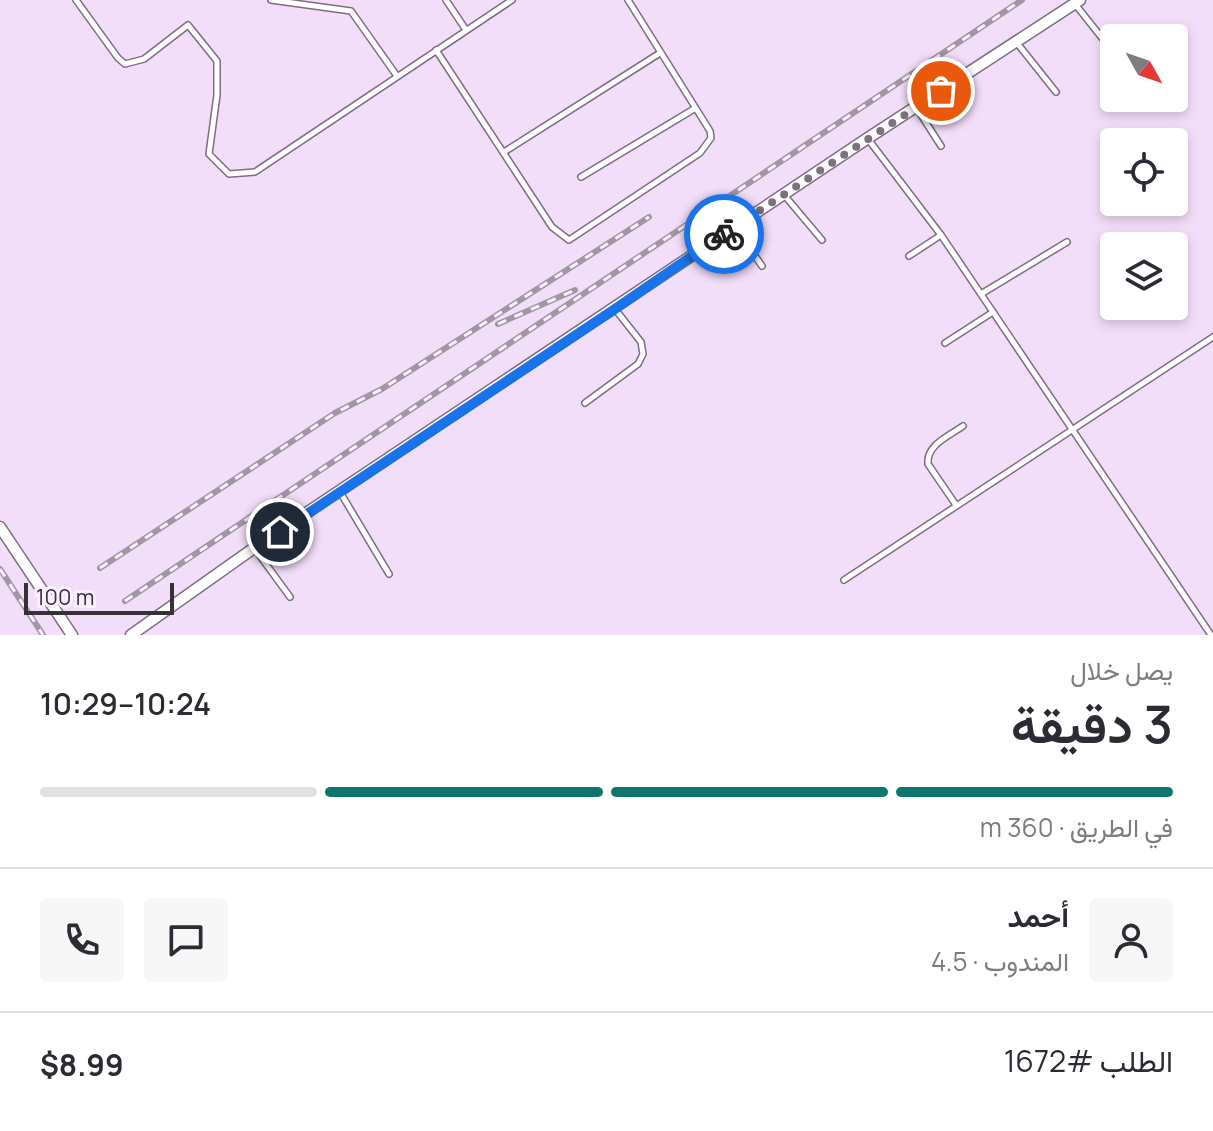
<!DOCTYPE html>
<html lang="ar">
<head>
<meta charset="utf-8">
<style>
	:root { --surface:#fff; --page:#f7f7f7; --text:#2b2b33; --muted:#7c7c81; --line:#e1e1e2; --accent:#0f766e }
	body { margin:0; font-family:Manrope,Vazirmatn,sans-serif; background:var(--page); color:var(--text); direction:rtl; height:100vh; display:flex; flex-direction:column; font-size:30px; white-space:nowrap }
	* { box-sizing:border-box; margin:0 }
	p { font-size:26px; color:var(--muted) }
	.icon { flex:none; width:44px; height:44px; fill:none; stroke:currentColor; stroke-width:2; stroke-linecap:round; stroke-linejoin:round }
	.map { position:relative; height:635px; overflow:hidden; direction:ltr }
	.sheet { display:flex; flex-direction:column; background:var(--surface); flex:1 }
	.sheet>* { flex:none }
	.needle { width:52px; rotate:130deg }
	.controls { position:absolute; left:1100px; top:24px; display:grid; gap:16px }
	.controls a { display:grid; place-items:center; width:88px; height:88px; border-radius:8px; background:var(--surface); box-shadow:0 4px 12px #0003; font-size:40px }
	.scale { position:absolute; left:24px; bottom:20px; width:150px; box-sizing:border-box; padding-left:8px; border:4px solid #363037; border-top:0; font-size:22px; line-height:28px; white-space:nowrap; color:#363037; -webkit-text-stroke:6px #fbeeff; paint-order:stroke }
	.pin { position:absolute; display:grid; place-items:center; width:68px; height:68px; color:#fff; margin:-34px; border:4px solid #fff; border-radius:50%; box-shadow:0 2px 8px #0007 }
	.courier { position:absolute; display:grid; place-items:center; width:80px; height:80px; margin:-40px; border:6px solid #1a73e8; border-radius:50%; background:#fff; color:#222; box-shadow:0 2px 10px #0007 }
	.head em { font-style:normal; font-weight:600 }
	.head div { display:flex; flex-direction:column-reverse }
	.head { display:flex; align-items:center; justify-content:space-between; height:136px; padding:0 40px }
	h1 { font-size:52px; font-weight:600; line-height:60px }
	.bar { display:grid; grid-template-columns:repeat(4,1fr); gap:12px 8px; align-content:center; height:96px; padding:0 40px }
	.bar i { height:10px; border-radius:6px; background:var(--line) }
	.bar .selected { background:var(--accent) }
	.bar p { grid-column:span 4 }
	.line { display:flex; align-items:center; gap:20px; padding:0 40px; border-top:2px solid var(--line) }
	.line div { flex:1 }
	.round { display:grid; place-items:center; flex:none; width:84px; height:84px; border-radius:8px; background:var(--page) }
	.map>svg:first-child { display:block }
	.built { fill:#f3def9; fill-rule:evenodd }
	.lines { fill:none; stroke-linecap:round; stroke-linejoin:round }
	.lane-casing { stroke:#7d6e80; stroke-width:8 }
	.street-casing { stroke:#7d6e80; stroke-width:13 }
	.lane { stroke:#fff; stroke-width:5 }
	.street { stroke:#fff; stroke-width:10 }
	.rail-casing { stroke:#a097a3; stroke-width:6 }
	.rail { stroke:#fbeeff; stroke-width:3; stroke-dasharray:9; stroke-linecap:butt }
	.done { stroke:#7b727d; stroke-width:8; stroke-dasharray:0 14.4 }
	.route { stroke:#1a73e8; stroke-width:10 }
</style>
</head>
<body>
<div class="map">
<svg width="1213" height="635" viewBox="0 0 1213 635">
	<rect width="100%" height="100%" fill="#fbeeff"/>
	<path class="built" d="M0 0H1213V635H0ZM1114 38H1174V98H1114ZM1114 142H1174V202H1114ZM1114 246H1174V306H1114Z"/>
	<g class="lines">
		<g class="lane-casing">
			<g id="lane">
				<path d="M76 0 118 58 125 64 144 59 188 25 217 61V95L209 154 229 174 255 172 512 0"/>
				<path d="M271 0 351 11 397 76"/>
				<path d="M446 0 466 30"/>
				<path d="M1075 4 1114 53"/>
				<path d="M1017 43 1056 92"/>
				<path d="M436 50 552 227 569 240 700 153 711 138 710 131 628 0"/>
				<path d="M916 107 941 146"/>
				<path d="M868 139 941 235 1211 635"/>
				<path d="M504 152 660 53"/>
				<path d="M581 177 694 109"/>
				<path d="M785 196 822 240"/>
				<path d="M735 227 762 266"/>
				<path d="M909 256 941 235"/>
				<path d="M981 294 1067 242"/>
				<path d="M945 343 993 312"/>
				<path d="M585 403 638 364 643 354 641 342 615 309"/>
				<path d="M340 492 389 574"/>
				<path d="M956 505 928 464C926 445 949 436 963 426"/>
				<path d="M255 549 290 597"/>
				<path d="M844 580 1213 337"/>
			</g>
		</g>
		<g class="street-casing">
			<g id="street">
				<path d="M0 527 72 635"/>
				<path d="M131 635 254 548 868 138 1080 0"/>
			</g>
		</g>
		<use href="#lane" class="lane"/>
		<use href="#street" class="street"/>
		<g class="rail-casing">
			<g id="rail">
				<path d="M498 324 575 290"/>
				<path d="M100 568 335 413 382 389 649 217"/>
				<path d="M0 569 43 635"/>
				<path d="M125 601 1022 0"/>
			</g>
		</g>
		<use href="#rail" class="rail"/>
	</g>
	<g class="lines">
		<path class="done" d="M724 234 941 91"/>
		<path class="route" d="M280 532 615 309 724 234"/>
	</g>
</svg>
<div class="controls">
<a><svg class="needle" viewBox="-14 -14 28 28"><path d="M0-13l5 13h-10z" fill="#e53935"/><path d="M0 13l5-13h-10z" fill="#7c7c81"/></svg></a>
<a><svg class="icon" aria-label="locate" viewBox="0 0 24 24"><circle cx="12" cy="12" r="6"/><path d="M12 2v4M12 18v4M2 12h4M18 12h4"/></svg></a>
<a><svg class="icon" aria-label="layers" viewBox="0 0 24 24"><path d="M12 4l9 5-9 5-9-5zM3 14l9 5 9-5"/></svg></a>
</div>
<div class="scale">100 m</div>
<div class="pin" style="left:941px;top:91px;background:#ea580c"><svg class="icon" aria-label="bag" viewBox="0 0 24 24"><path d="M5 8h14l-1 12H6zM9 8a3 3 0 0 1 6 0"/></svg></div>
<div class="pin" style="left:280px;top:532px;background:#1f2937"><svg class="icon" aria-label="home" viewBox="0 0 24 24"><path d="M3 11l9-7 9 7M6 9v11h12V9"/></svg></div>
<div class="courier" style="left:724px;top:234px"><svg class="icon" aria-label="bike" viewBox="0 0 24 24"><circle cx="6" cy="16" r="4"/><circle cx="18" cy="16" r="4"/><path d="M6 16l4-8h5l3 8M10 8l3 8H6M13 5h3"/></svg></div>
</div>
<section class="sheet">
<div class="head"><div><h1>3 دقيقة</h1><p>يصل خلال</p></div><em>10:24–10:29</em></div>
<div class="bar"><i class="selected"></i><i class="selected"></i><i class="selected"></i><i></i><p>في الطريق · 360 m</p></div>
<div class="line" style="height:144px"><a class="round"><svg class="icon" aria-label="person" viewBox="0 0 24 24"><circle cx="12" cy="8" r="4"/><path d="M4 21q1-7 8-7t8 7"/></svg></a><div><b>أحمد</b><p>المندوب · 4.5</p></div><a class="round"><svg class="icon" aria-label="chat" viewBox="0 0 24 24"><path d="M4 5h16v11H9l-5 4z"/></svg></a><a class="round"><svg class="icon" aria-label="phone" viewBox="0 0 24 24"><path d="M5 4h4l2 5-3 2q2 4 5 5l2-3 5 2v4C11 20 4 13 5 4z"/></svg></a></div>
<div class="line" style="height:104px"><div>الطلب #1672</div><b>$8.99</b></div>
</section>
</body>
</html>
